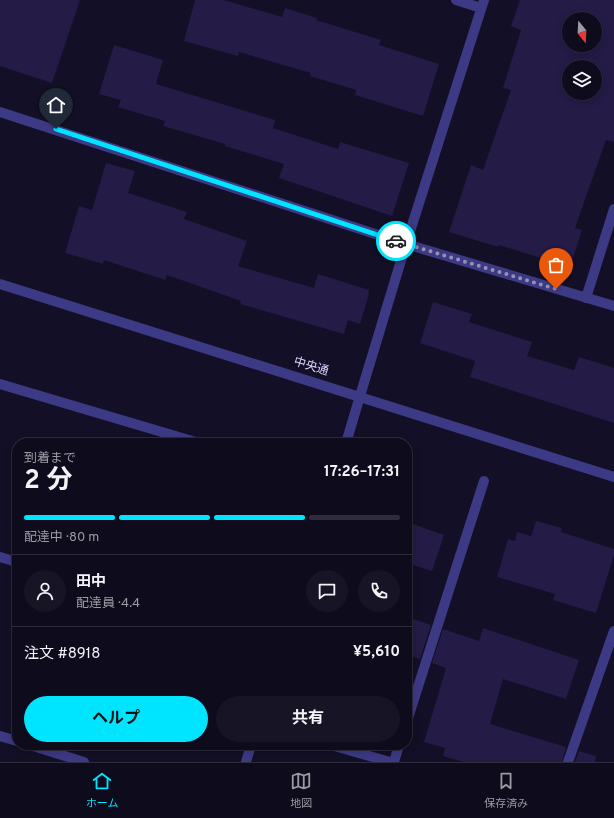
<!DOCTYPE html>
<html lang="ja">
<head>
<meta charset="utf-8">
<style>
	:root { --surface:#0e0b1c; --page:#171425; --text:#f1f3f6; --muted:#9b9ba3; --line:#2e2b3b; --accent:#00e5ff }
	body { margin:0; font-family:Overpass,"Noto Sans JP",sans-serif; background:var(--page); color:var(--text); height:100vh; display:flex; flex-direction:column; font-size:15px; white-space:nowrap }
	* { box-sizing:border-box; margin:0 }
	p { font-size:13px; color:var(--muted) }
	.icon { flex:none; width:22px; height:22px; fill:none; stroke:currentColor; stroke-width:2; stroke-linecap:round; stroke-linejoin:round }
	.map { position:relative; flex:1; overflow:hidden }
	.sheet { position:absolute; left:12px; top:438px; width:400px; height:312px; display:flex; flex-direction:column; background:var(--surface); border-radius:16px; box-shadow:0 2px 10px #0003,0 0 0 1px var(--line) }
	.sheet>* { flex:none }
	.needle { width:26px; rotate:162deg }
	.fabs { position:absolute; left:562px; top:12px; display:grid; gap:8px }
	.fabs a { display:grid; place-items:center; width:40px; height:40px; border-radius:50%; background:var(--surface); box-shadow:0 2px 10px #0003,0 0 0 1px var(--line); font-size:20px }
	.pin { position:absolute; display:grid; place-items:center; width:34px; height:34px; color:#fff; margin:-41px -17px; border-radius:50% 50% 50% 0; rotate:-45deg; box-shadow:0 0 4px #0007 }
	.pin .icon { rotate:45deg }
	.courier { position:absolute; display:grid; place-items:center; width:40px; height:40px; margin:-20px; border:3px solid #00e5ff; border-radius:50%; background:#fff; color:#222; box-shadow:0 1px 5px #0007 }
	.overview em { font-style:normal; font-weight:700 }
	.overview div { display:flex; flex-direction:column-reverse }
	.overview { display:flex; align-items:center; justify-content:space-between; height:68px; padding:0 12px }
	h1 { font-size:26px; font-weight:700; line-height:30px }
	.bar { display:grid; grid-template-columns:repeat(4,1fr); gap:6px 4px; align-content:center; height:48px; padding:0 12px }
	.bar i { height:5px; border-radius:3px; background:var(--line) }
	.bar .on { background:var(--accent) }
	.bar p { grid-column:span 4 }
	.line { display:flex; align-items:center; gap:10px; padding:0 12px; border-top:1px solid var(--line) }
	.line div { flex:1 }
	.round { display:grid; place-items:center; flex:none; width:42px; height:42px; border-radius:21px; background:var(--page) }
	.primary-button { display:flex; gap:8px; margin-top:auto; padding:8px 12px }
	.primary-button a { flex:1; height:46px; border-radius:24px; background:var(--accent); color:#111; font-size:16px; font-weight:700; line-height:46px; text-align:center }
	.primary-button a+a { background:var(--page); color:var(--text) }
	.menu { display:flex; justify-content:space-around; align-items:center; height:56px; border-top:1px solid var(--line); background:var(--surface); font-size:11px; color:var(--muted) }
	.menu a { display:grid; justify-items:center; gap:2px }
	.menu .on { color:var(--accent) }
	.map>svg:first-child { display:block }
	.building { fill:#241b47; fill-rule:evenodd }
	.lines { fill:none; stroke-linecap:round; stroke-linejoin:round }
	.service { stroke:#3d3a85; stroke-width:10 }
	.minor { stroke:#3d3a85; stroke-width:10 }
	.tertiary { stroke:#3d3a85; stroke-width:10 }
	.done { stroke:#948fb3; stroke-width:4; stroke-dasharray:0 7.2 }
	.route { stroke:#00e5ff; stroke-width:5 }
	.labels { text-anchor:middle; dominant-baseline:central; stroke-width:3; stroke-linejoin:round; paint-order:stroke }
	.street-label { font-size:12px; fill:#d9d4ff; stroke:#130f26 }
</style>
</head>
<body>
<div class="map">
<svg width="614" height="762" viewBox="0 0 614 762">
	<rect width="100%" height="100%" fill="#130f26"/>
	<g class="building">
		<path d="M0 0H80L52 83 0 66Z"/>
		<path d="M195 0H224L282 17 285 8 317 18 316 20 381 40 379 45 439 64 423 116 355 95 356 90 310 76 311 73 239 52 238 56 184 41Z"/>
		<path d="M520 0H614V142L606 140 575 228 582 230 570 267 499 245 498 247 449 232 471 165 483 170 511 90 503 88 521 30 511 26ZM569 19H595V45H569ZM569 67H595V93H569Z"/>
		<path d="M114 45 163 60 156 84 275 120 273 128 338 149 340 142 409 163 392 216 279 178 284 164 225 146V144L163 126 165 121 118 107 121 100 99 94Z"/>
		<path d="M106 163 135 171 128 193 187 212 184 219 247 241 238 266 314 288 318 274 369 290 368 293 369 294 360 324 348 320 344 334 240 304 241 301 167 275 165 280 104 260 103 264 65 253 79 206 92 210Z"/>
		<path d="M433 302 472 314 469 322 532 342 527 356 574 370 579 357 614 368V423L470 377 475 361 420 343Z"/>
		<path d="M536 521 562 528 561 532 614 549V555L596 613 553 600 555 594 497 577 508 539 515 541 517 532 531 536Z"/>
		<path d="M407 522 444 535 432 571 407 563Z"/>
		<path d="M407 617 431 625 420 659 407 655Z"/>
		<path d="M483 628 579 660 566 699 503 679 490 724 566 747 562 762H463L443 756 445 748 424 742 446 668 432 663 443 629 479 641Z"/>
		<path d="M579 751 596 756 595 762H575Z"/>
	</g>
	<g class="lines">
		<g class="service">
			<path d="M0 384 199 443"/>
			<path d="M0 557 17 562"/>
			<path d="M0 736 17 741"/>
			<path d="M30 745 84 762"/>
		</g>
		<g class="minor">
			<path d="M456 0 481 8"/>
			<path d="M0 112 406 244 614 306"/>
			<path d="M586 298 614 209"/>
			<path d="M360 396 406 244 484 0"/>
			<path d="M407 721 484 481"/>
			<path d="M331 745 390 762"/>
			<path d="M394 762 399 745"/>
			<path d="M568 762 614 631"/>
		</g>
		<g class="tertiary">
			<path d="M0 284 614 477"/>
			<path d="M346 443 360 396"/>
			<path d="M246 762 251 745"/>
		</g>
	</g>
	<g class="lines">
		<path class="done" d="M396 241 556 289"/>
		<path class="route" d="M56 129 396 241"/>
	</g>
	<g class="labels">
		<g class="street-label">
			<text transform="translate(311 367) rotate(17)">中央通</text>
		</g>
	</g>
</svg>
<div class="fabs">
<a><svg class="needle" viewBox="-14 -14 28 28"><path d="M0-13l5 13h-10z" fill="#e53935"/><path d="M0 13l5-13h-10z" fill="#9b9ba3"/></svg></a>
<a><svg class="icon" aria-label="layers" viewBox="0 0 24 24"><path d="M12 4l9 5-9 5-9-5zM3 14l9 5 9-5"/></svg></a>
</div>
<div class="pin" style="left:556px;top:289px;background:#ea580c"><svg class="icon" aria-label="bag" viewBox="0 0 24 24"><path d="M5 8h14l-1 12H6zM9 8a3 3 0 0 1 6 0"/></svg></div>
<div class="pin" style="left:56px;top:129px;background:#1f2937"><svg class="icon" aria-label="home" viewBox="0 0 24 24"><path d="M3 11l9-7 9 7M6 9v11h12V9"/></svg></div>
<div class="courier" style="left:396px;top:241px"><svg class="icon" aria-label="car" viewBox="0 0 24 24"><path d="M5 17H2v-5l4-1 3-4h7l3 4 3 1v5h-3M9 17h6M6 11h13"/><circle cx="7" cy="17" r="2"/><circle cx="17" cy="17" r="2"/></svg></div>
<section class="sheet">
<div class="overview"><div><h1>2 分</h1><p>到着まで</p></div><em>17:26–17:31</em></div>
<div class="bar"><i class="on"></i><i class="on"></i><i class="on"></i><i></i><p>配達中 · 80 m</p></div>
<div class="line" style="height:72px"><a class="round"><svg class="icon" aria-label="person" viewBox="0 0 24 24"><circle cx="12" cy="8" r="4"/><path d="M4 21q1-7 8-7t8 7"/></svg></a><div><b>田中</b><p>配達員 · 4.4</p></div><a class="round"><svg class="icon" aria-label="chat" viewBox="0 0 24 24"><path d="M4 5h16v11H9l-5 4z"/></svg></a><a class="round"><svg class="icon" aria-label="phone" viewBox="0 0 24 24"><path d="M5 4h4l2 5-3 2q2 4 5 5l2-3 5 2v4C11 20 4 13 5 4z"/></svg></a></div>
<div class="line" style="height:52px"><div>注文 #8918</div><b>¥5,610</b></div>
<div class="primary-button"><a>ヘルプ</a><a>共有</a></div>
</section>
</div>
<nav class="menu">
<a class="on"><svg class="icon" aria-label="home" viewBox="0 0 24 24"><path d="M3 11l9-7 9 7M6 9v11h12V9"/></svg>ホーム</a>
<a><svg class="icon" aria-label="map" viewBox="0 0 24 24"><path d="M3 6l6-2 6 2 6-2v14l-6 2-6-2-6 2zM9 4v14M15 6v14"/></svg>地図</a>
<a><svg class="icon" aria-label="saved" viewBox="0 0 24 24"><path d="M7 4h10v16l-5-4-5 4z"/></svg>保存済み</a>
</nav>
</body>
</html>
